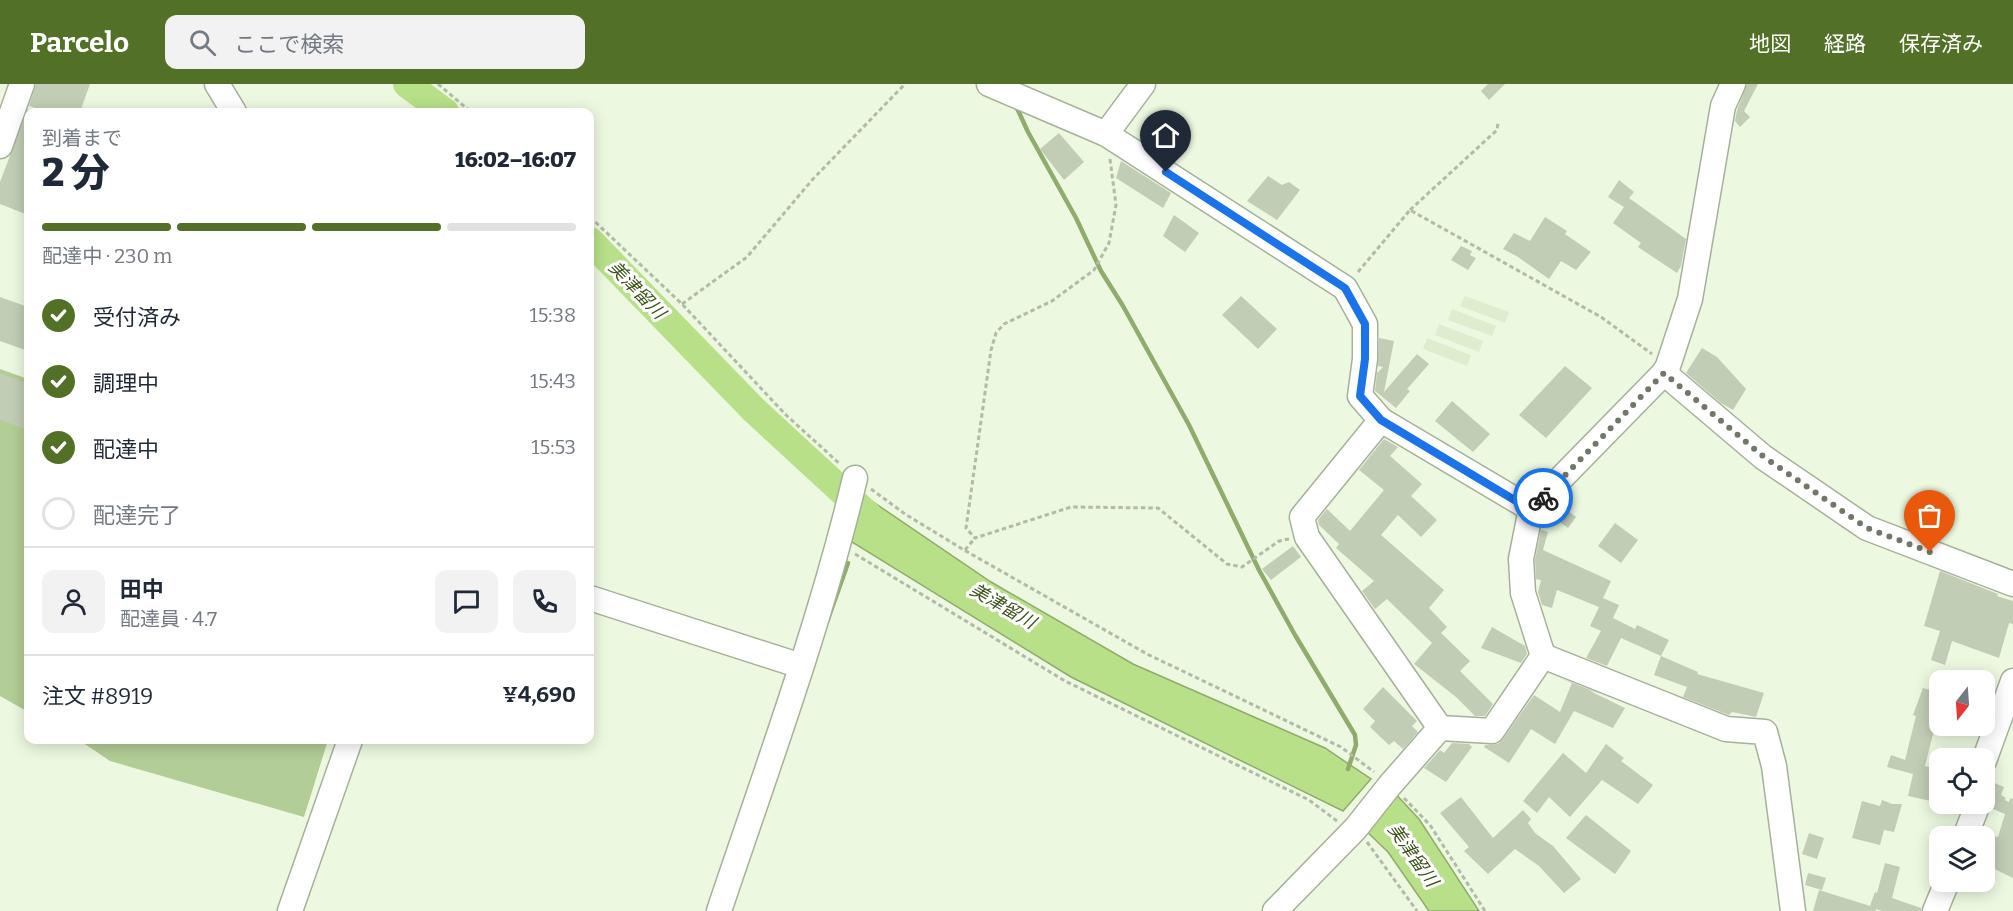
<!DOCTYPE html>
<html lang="ja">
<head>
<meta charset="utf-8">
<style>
	:root { --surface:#fff; --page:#f2f2f3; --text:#1f2937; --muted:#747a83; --line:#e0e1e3; --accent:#527127 }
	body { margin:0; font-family:Bitter,"Noto Sans JP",serif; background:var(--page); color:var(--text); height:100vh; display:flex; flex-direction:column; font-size:22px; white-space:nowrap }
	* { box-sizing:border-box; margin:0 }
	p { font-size:20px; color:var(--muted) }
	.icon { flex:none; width:33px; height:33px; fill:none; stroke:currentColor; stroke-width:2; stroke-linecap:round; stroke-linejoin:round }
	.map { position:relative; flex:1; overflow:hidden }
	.details { position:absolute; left:24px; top:24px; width:570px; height:636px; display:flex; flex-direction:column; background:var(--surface); border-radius:12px; box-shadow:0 3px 15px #0003 }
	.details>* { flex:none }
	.needle { width:39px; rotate:197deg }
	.controls { position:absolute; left:1929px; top:586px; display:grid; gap:12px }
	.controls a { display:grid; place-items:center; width:66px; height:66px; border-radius:12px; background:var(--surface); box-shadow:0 3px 15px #0003; font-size:30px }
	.pin { position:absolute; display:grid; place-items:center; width:51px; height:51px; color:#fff; margin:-62px -26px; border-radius:50% 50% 50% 0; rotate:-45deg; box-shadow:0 0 6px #0007 }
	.pin .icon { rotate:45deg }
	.courier { position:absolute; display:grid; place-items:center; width:60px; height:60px; margin:-30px; border:4px solid #1a73e8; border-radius:50%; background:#fff; color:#222; box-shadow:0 2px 8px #0007 }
	.summary em { font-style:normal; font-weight:800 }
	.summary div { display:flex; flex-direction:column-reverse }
	.summary { display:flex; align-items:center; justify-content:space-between; height:102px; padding:0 18px }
	h1 { font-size:39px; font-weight:800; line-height:45px }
	.bar { display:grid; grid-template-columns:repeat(4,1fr); gap:9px 6px; align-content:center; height:72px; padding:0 18px }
	.bar i { height:8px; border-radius:4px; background:var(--line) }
	.bar .active { background:var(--accent) }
	.bar p { grid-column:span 4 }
	.line { display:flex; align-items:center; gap:15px; padding:0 18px; border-top:2px solid var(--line) }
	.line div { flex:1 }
	.round { display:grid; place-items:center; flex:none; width:63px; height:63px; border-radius:12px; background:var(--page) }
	ol { padding:0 18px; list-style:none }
	li { display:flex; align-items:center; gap:18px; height:66px }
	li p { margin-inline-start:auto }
	li .icon { padding:6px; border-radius:50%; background:var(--accent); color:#fff; stroke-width:4 }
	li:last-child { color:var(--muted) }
	li i { width:33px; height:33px; border:3px solid var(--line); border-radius:50% }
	header { display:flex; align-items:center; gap:36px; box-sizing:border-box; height:84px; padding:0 30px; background:var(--accent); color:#fff }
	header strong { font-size:28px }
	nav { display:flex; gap:33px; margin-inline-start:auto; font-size:21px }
	.search { width:420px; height:54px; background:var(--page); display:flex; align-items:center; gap:15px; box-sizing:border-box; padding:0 21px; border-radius:12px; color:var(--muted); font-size:22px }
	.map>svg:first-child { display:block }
	.built { fill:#ddedcd }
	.green { fill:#b2cd95 }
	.water { fill:#b8e089; stroke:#8fac6c; stroke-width:1.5 }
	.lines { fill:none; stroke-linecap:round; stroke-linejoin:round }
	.stream { stroke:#8fac6c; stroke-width:4.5 }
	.river { stroke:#b8e089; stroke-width:28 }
	.building { fill:#c1cdb4 }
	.minor-casing { stroke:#a5b199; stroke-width:27 }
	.path { stroke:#b1bba7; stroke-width:3; stroke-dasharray:4.5 3; stroke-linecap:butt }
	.minor { stroke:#fff; stroke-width:24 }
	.done { stroke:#71786a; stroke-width:6; stroke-dasharray:0 10.8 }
	.route { stroke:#1a73e8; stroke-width:8 }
	.labels { text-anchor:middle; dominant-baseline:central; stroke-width:6; stroke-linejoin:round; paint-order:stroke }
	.water-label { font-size:18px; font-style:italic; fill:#3c5519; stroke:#fff }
</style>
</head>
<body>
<header>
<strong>Parcelo</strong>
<div class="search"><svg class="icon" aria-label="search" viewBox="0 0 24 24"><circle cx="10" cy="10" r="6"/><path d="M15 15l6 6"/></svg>ここで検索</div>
<nav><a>地図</a><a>経路</a><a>保存済み</a></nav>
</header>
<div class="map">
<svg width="2013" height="827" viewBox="0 0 2013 827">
	<rect width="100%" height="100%" fill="#ecf9e0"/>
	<g class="built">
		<path d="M1465 212 1509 228 1505 239 1460 222Z"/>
		<path d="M1452 225 1496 242 1492 252 1448 236Z"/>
		<path d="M1439 240 1483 257 1479 268 1435 251Z"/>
		<path d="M1427 254 1471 271 1467 282 1423 265Z"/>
	</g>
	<g class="green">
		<path d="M0 285 28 295V628L0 612Z"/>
		<path d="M79 656H328L304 733 110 677Z"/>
	</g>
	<g class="water">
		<path d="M857 407 991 498 1133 580 1325 664 1371 695 1343 727 1071 593 847 455Z"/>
		<path d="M1391 705 1419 735 1479 827H1429L1388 768 1361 742Z"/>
	</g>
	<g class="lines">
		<g class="stream">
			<path d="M1016 22 1028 48 1076 134 1101 187 1123 222 1189 341 1259 486 1295 551 1355 651 1356 661 1348 685"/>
			<path d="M827 538 848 479"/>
		</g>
		<g class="river">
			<path d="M407 0 445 28"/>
			<path d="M590 157 754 326 868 431"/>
		</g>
	</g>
	<g class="building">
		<path d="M36 0H90L80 28H48L29 22Z"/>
		<path d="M1488 0H1505L1489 16 1481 7Z"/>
		<path d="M1747 0H1758L1744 27 1750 33 1740 43 1735 37 1737 26Z"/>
		<path d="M28 24V131L0 120V98Z"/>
		<path d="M1059 49 1084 78 1064 96 1040 65Z"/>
		<path d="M1121 77 1171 109 1163 124 1116 94Z"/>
		<path d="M1268 92 1282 101 1289 98 1300 106 1277 136 1247 117Z"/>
		<path d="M1619 96 1634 108 1629 114 1686 155 1681 182 1677 189 1638 163 1641 159 1613 139 1624 123 1608 113Z"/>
		<path d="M1174 131 1199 149 1185 168 1163 152Z"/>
		<path d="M1545 133 1567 147 1565 150 1591 168 1576 186 1561 177 1549 195 1518 173 1503 165 1514 149 1530 157Z"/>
		<path d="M1461 162 1472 167 1470 171 1476 174 1468 186 1451 176Z"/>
		<path d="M1241 212 1277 245 1258 265 1222 231Z"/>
		<path d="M0 213 28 223V267L0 257Z"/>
		<path d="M1379 254 1394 257 1384 308 1417 270 1429 280 1407 305 1410 307 1396 324 1375 307 1377 289 1383 283 1378 282Z"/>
		<path d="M1702 264 1717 273 1746 305 1733 326 1721 319 1686 289Z"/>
		<path d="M1565 282 1592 304 1546 354 1519 331Z"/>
		<path d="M0 289 28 300V346L0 336Z"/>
		<path d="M1452 317 1490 350 1473 368 1435 337Z"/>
		<path d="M1384 355 1398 363 1390 372 1422 400 1411 412 1437 436 1421 453 1398 431 1381 451 1444 506 1429 524 1447 543 1441 549 1470 577 1460 587 1493 620 1485 632H1475L1456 613 1414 580 1432 559 1387 515 1375 525 1362 507 1374 497 1336 464 1339 460 1319 441 1318 436 1327 425 1350 447 1384 406 1359 386Z"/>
		<path d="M1566 425 1576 433 1568 444 1557 436Z"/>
		<path d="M1615 439 1638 456 1621 479 1598 462Z"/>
		<path d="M1541 446 1548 448 1543 466 1611 497 1603 514 1619 521 1613 534 1635 545 1637 541 1669 556 1661 572 1621 554 1607 582 1586 574 1601 547 1590 542 1599 523 1557 506 1552 524 1542 521 1538 508 1541 496 1536 495 1535 476Z"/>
		<path d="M1293 462 1301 473 1271 496 1262 485Z"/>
		<path d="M1940 487 1998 510 1997 512 2013 517V540L2009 539 1999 574 1952 557 1945 581 1931 576 1940 547 1924 542Z"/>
		<path d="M1492 543 1525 562 1527 570 1521 579 1481 564Z"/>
		<path d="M1661 572 1698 588 1697 590 1764 609 1756 633 1732 628 1729 631 1683 613 1687 603 1654 591Z"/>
		<path d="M1548 589 1601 610 1588 606 1625 624 1613 644 1574 627 1555 660 1531 645 1509 679 1484 663 1485 661 1498 660 1503 655 1534 611 1560 628 1572 599Z"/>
		<path d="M1383 603 1417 637 1412 642 1418 648 1403 665 1394 657 1389 661 1370 643 1375 637 1363 625Z"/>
		<path d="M1923 604 1940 609V639L1936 638 1925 682 1940 686V719L1908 712 1913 690 1887 683 1891 671 1905 676 1916 632 1913 631Z"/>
		<path d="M1452 659 1469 660 1472 663 1446 698 1424 684 1440 666 1444 669Z"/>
		<path d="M1606 660 1624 674 1621 677 1653 701 1638 720 1602 696 1570 733 1549 713 1537 729 1523 717 1563 669 1586 689Z"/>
		<path d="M1990 697 2004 703 2001 711 2006 714 2005 716 2009 718 2010 714 2013 715V794L1984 780V750L1998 753 2005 730 1991 724 1992 717 1985 708Z"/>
		<path d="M1461 713 1493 754 1523 726 1531 735 1528 739 1535 749 1553 762 1581 795 1564 809 1539 782 1515 765 1488 790 1464 767 1469 763 1440 729Z"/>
		<path d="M1882 716 1892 720H1902L1894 748 1884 746 1880 761 1852 754 1862 717 1880 722Z"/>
		<path d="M1586 731 1631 767 1615 790 1566 754Z"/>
		<path d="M1809 749 1824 754 1817 775 1802 770Z"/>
		<path d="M1885 779 1900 783 1892 814 1921 824V827H1882L1876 825V827H1813L1819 806 1870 822 1875 808 1877 809Z"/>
		<path d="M1808 789 1826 794 1822 806 1805 801Z"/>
	</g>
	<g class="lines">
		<g class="minor-casing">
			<g id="minor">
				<path d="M217 0 234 28"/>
				<path d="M989 0 1106 50 1345 204 1365 240V275L1360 312 1381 336 1531 425"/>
				<path d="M1106 50 1143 0"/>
				<path d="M0 62 22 0"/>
				<path d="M1664 289 1763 373 1867 444 2013 500"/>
				<path d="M1381 336 1302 433 1307 453 1440 644"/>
				<path d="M590 514 801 582"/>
				<path d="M1543 572 1523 509 1521 475 1531 425 1664 289 1668 282 1690 215 1723 22 1733 0"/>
				<path d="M1543 572 1726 645 1765 648 1774 682 1793 827"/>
				<path d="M1440 644 1492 647 1543 572"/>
				<path d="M1984 677 2013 597"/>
				<path d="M1965 753 1978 720"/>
				<path d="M290 827 350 656"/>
				<path d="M719 827C767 684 820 541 855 394"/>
				<path d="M1275 827 1356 744 1390 701 1440 644"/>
				<path d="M1935 827 1947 798"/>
			</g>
		</g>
		<g class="path">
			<path d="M438 0 471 28"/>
			<path d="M1110 75 1116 121 1109 159 1094 186 1052 217 1004 240 996 249 991 266 966 444 975 454 1071 423 1158 424 1227 480 1242 483 1279 457 1289 455"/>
			<path d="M1410 126 1497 46 1498 39"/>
			<path d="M590 133 682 220 786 331 840 380"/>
			<path d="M1358 188 1410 126 1601 233 1652 270"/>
			<path d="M682 220 747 173 813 95 905 0"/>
			<path d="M871 405 905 430 964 466 1147 570 1341 663 1374 688"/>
			<path d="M965 466 975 454"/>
			<path d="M855 470 1065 597 1309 716 1337 737"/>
			<path d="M1404 714 1430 741 1485 827"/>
			<path d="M1367 758 1417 827"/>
		</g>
		<use href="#minor" class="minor"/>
	</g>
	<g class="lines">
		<path class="done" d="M1543 414 1664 289 1764 373 1867 444 1930 468"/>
		<path class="route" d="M1166 88 1345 204 1365 240V275L1360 312 1381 336 1531 426 1543 414"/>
	</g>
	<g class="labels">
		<g class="water-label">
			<text transform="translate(637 206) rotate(46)">美津留川</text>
			<text transform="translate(1003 522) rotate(30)">美津留川</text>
			<text transform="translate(1413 771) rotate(55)">美津留川</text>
		</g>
	</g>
</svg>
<div class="controls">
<a><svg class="needle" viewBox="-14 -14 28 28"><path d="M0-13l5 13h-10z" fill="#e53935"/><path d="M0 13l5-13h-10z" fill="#747a83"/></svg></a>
<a><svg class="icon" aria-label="locate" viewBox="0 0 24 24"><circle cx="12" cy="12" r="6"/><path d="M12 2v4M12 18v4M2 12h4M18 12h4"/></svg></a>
<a><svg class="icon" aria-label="layers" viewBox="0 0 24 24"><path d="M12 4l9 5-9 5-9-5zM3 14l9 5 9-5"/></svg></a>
</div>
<div class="pin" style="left:1930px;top:468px;background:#ea580c"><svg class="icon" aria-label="bag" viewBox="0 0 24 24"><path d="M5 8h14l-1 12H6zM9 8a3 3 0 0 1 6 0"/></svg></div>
<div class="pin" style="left:1166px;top:88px;background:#1f2937"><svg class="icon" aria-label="home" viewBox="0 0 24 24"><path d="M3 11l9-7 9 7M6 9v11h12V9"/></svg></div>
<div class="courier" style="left:1543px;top:414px"><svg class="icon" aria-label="bike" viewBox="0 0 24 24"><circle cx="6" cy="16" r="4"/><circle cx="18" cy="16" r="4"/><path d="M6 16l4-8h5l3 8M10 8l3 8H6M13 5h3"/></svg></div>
<section class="details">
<div class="summary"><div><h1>2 分</h1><p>到着まで</p></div><em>16:02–16:07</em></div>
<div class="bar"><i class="active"></i><i class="active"></i><i class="active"></i><i></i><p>配達中 · 230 m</p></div>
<ol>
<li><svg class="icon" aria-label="check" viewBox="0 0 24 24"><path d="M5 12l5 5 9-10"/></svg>受付済み<p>15:38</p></li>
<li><svg class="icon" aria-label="check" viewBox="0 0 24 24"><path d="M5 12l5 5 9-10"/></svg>調理中<p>15:43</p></li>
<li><svg class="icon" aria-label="check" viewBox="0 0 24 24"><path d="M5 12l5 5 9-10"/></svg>配達中<p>15:53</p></li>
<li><i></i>配達完了</li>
</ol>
<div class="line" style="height:108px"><a class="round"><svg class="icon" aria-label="person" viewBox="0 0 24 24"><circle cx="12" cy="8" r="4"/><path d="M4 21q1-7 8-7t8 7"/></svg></a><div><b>田中</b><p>配達員 · 4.7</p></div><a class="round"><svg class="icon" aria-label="chat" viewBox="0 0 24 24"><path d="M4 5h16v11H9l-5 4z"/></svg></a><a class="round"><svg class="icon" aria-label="phone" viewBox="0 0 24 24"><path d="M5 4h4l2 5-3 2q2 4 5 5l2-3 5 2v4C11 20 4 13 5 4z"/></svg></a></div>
<div class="line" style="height:78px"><div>注文 #8919</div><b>¥4,690</b></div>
</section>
</div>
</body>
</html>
